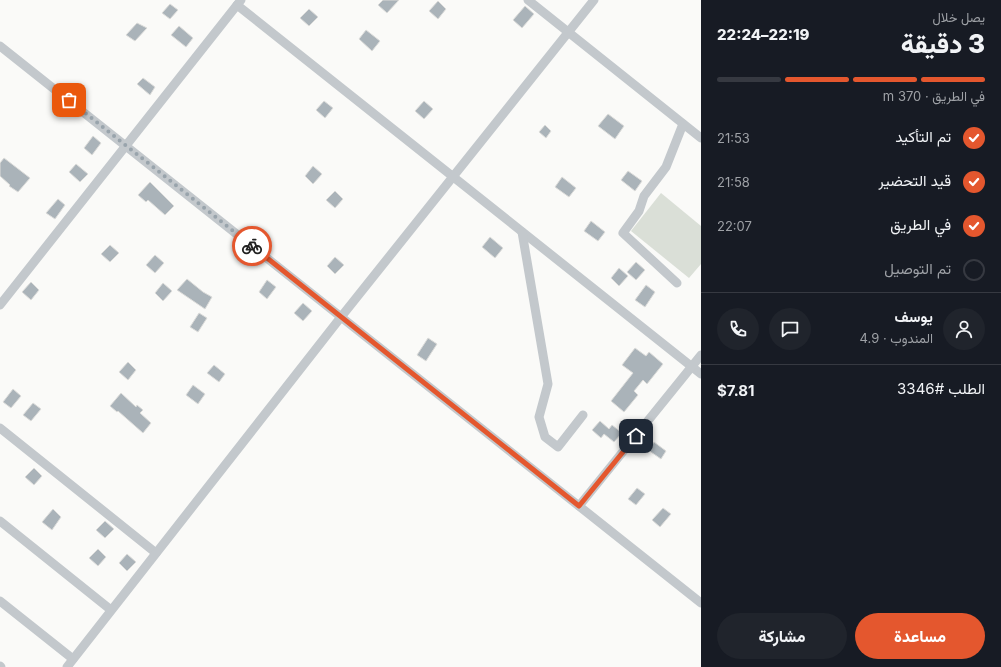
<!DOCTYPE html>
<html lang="ar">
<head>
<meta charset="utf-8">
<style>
	:root { --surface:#171b24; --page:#20242c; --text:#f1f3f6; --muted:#9ea1a6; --line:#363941; --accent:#e4572e }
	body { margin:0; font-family:Inter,Vazirmatn,sans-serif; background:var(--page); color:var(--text); direction:rtl; height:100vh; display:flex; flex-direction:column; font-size:15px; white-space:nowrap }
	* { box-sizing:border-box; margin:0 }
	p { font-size:13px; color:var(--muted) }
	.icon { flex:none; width:22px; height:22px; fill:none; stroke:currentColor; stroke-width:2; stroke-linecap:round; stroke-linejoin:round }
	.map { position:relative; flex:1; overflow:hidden; direction:ltr }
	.details { display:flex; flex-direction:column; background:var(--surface); width:300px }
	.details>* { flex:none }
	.pin { position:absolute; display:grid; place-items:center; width:34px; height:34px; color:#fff; margin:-17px; border-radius:8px; box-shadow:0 2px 6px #0006 }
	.courier { position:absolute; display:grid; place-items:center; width:40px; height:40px; margin:-20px; border:3px solid #e4572e; border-radius:50%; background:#fff; color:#222; box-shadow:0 1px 5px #0007 }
	.headline em { font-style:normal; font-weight:800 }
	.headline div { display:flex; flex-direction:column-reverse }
	.headline { display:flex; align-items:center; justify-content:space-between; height:68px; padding:0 16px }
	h1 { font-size:26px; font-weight:800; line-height:30px }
	.bar { display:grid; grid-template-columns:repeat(4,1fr); gap:6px 4px; align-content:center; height:48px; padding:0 16px }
	.bar i { height:5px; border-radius:3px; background:var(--line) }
	.bar .on { background:var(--accent) }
	.bar p { grid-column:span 4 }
	.line { display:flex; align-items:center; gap:10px; padding:0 16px; border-top:1px solid var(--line) }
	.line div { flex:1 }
	.round { display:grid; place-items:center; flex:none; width:42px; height:42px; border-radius:21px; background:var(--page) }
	ol { padding:0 16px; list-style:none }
	li { display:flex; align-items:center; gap:12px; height:44px }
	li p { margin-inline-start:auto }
	li .icon { padding:4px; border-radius:50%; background:var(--accent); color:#fff; stroke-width:4 }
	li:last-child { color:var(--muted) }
	li i { width:22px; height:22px; border:2px solid var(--line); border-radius:50% }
	.action { display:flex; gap:8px; margin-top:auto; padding:8px 16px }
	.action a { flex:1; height:46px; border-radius:24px; background:var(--accent); color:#fff; font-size:16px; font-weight:800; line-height:46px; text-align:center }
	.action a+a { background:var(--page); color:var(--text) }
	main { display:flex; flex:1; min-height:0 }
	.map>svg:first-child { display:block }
	.green { fill:#dadfd7 }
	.building { fill:#aab3b9; stroke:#dcdcda }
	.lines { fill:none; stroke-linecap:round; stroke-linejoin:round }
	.street { stroke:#c3c8cc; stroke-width:9 }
	.done { stroke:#99a4ac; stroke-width:4; stroke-dasharray:0 7.2 }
	.route { stroke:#e4572e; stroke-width:5 }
</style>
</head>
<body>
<main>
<section class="details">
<div class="headline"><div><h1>3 دقيقة</h1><p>يصل خلال</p></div><em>22:19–22:24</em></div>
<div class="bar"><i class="on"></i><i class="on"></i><i class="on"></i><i></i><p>في الطريق · 370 m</p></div>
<ol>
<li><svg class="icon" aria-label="check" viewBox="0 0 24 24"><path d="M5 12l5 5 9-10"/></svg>تم التأكيد<p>21:53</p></li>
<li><svg class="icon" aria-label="check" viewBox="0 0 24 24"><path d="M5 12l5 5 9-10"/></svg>قيد التحضير<p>21:58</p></li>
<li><svg class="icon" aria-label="check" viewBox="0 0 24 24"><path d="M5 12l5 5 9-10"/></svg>في الطريق<p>22:07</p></li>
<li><i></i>تم التوصيل</li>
</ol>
<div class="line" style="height:72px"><a class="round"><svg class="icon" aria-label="person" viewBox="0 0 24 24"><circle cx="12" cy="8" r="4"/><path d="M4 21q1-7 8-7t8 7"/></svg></a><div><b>يوسف</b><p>المندوب · 4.9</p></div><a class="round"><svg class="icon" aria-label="chat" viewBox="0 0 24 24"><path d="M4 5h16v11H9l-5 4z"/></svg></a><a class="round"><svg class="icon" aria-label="phone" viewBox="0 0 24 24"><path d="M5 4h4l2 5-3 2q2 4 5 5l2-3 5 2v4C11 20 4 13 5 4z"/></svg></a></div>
<div class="line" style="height:52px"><div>الطلب #3346</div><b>$7.81</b></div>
<div class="action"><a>مساعدة</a><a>مشاركة</a></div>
</section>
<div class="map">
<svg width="701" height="667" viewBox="0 0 701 667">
	<rect width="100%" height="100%" fill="#fafaf8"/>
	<path class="green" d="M661 193 701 226V264L689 278 631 231Z"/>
	<g class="building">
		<path d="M383 0H399L387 13 378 5Z"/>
		<path d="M438 1 446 9 438 19 429 11Z"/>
		<path d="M170 4 178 10 170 19 162 13Z"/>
		<path d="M525 6 534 14 522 28 513 20Z"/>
		<path d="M309 9 318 17 309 26 300 18Z"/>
		<path d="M137 23 147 28 135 41 126 35Z"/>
		<path d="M179 26 193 38 186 47 171 35Z"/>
		<path d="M366 30 380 41 372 51 359 39Z"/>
		<path d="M143 78 155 87 150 95 137 84Z"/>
		<path d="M324 101 333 108 325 118 316 110Z"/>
		<path d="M424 101 433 109 424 119 415 111Z"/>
		<path d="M608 114 624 126 615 139 598 126Z"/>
		<path d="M545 125 551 131 546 138 539 132Z"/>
		<path d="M93 136 101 143 92 155 84 148Z"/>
		<path d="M4 158 30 178 18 192 9 186 10 185 0 176V163Z"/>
		<path d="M76 164 88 174 80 182 69 172Z"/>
		<path d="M313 166 322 174 313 184 305 176Z"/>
		<path d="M628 171 642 181 635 191 621 180Z"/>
		<path d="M562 177 576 188 569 197 555 187Z"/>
		<path d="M150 182 174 206 165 215 148 200 146 202 138 195Z"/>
		<path d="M335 191 343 199 335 208 326 200Z"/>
		<path d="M58 199 65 205 55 219 46 213Z"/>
		<path d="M591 221 605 232 598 241 584 231Z"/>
		<path d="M490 237 503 248 495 258 482 247Z"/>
		<path d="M110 245 119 253 110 262 101 254Z"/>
		<path d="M155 255 164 263 155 273 146 265Z"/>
		<path d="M335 257 344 265 335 274 327 266Z"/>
		<path d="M636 262 645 270 636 280 627 272Z"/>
		<path d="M619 268 628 276 619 286 611 278Z"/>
		<path d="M187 279 203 292 212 297 205 309 177 290Z"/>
		<path d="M267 280 276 287 267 299 259 292Z"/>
		<path d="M31 282 39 290 31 300 22 292Z"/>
		<path d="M163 283 172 291 163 301 155 293Z"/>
		<path d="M646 285 655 292 645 307 635 300Z"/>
		<path d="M303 303 312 311 303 321 294 313Z"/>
		<path d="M199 313 207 318 198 332 190 327Z"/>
		<path d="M428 338 437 344 426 361 417 355Z"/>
		<path d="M635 348 646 356 649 352 663 364 647 384 643 380 634 391 638 395 624 412 611 401 633 373 622 365Z"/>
		<path d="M128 362 136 370 128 380 119 372Z"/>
		<path d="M214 365 225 374 219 382 207 373Z"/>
		<path d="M193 385 205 394 198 404 186 395Z"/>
		<path d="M13 389 21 396 11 408 3 402Z"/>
		<path d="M121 393 136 407 137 405 143 410 140 413 151 423 143 433 118 411 117 412 110 406Z"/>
		<path d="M33 403 41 409 31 421 23 415Z"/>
		<path d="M600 421 609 429 612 425 622 433 614 442 604 434 601 438 592 430Z"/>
		<path d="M654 442 666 451 661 459 648 450Z"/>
		<path d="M34 468 42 476 34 485 25 477Z"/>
		<path d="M637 488 645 494 636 505 628 499Z"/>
		<path d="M663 508 671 514 660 527 652 520Z"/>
		<path d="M53 509 61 517 52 530 42 522Z"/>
		<path d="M105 521 114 529 105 538 96 530Z"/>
		<path d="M98 549 106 557 98 566 89 558Z"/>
		<path d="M127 554 136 562 127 571 119 563Z"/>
	</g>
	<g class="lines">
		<g class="street">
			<path d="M528 0 701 138"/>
			<path d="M237 5 701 374"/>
			<path d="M0 46 701 603"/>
			<path d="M522 232 548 384 539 417 545 437 558 447 583 415"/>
			<path d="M677 283 623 233 639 211 644 196 666 167 683 124"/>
			<path d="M0 305 241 0"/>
			<path d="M0 428 156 553"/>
			<path d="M579 506 701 355"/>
			<path d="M0 521 111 610"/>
			<path d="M0 601 73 659"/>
			<path d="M0 666 1 667"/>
			<path d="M67 667 341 317 594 0"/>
		</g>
	</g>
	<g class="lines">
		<path class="done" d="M69 100 252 246"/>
		<path class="route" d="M252 246 579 506 636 436"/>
	</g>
</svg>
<div class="pin" style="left:69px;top:100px;background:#ea580c"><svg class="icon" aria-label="bag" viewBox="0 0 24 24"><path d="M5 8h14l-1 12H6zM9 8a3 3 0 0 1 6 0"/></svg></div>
<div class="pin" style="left:636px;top:436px;background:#1f2937"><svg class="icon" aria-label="home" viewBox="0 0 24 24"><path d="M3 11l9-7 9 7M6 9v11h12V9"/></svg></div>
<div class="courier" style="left:252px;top:246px"><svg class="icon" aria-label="bike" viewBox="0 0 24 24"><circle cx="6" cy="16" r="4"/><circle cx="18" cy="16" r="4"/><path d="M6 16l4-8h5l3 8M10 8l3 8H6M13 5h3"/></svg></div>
</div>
</main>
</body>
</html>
